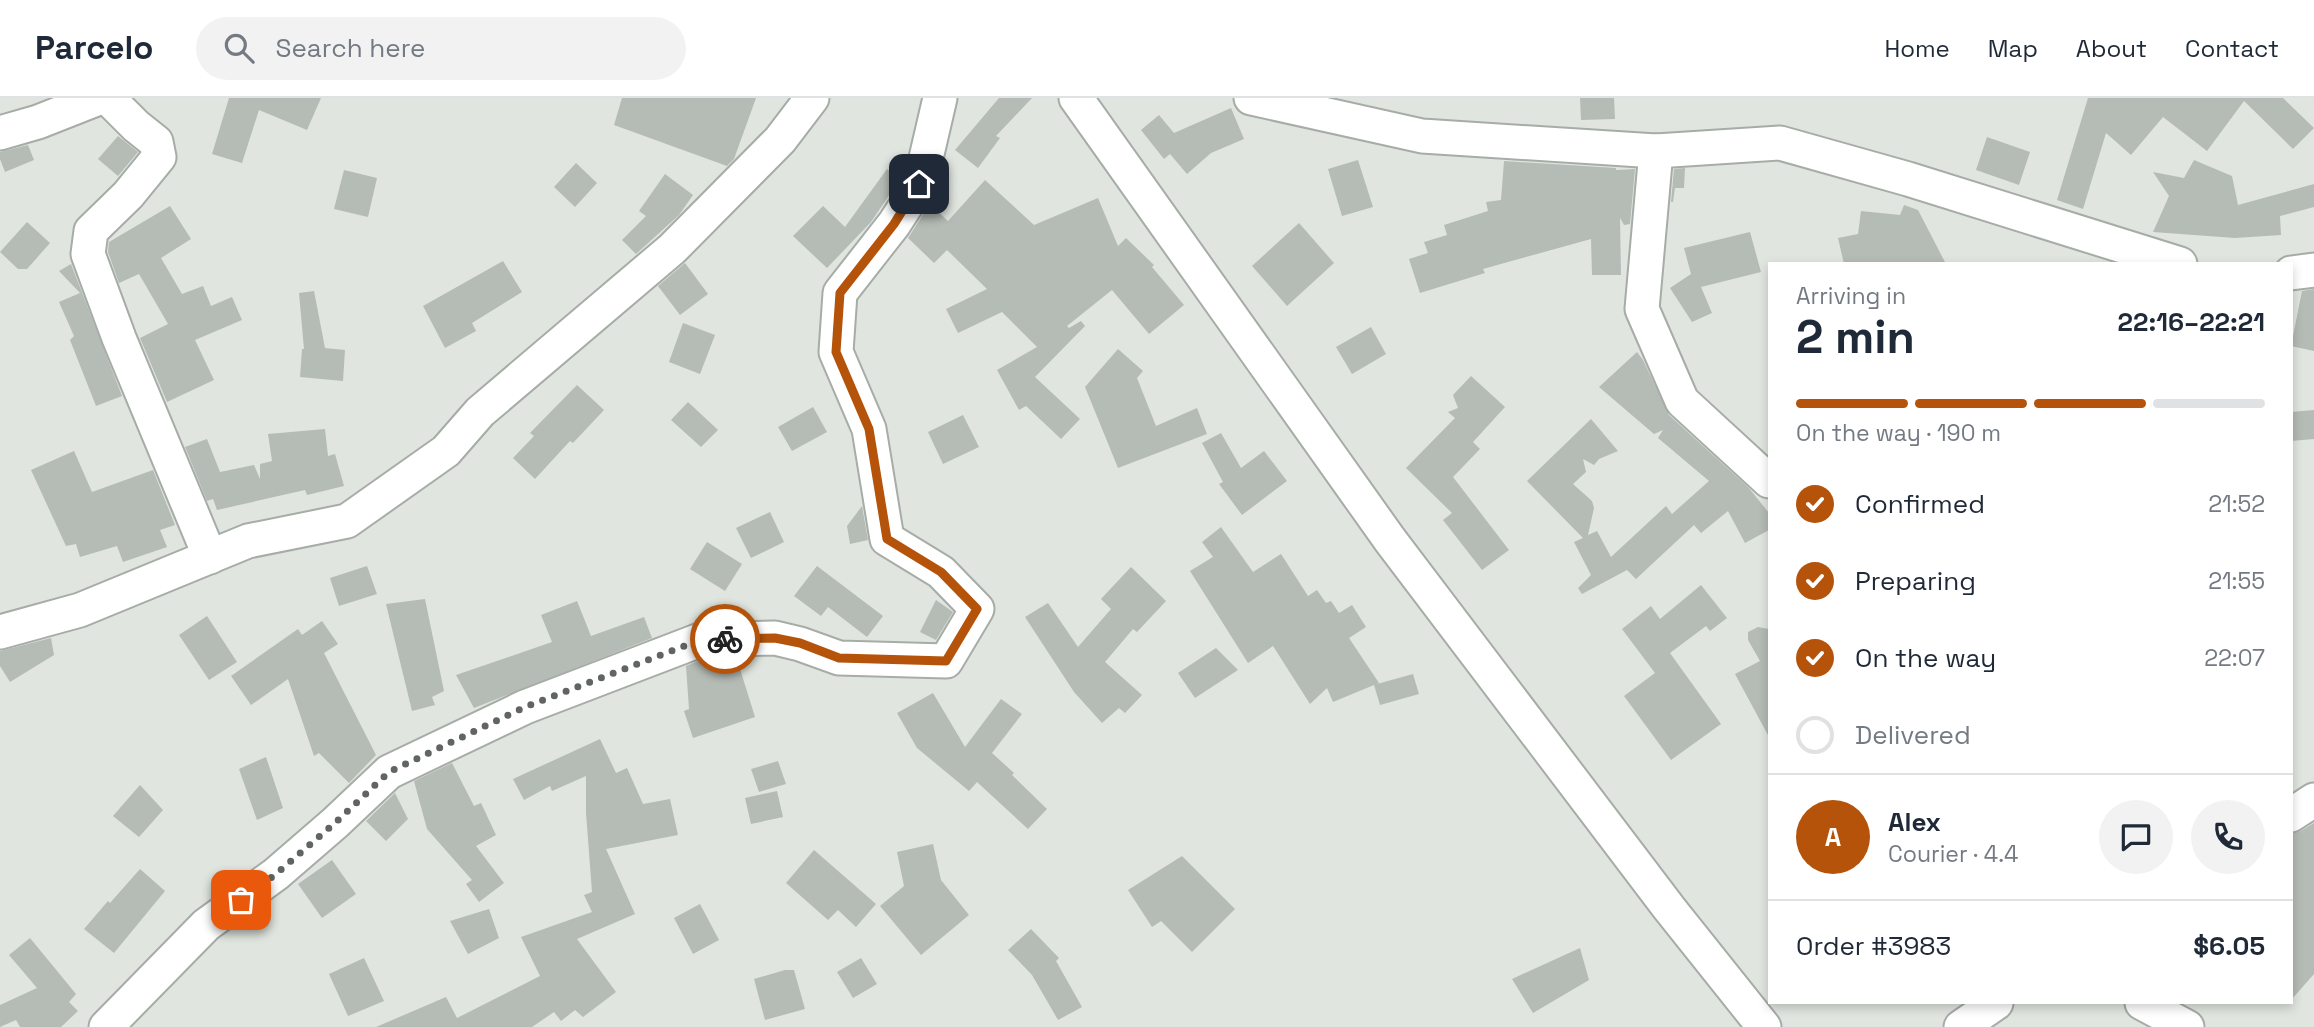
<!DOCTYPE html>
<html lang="en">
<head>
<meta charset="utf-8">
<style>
	:root { --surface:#fff; --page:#f2f2f3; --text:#1f2937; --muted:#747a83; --line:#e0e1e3; --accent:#b45309 }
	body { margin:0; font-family:"Space Grotesk",sans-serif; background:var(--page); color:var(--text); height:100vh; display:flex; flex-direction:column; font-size:26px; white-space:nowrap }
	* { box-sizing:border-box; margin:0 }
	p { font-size:23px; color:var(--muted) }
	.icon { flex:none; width:38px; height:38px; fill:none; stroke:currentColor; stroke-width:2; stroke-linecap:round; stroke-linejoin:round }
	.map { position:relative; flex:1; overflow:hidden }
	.sheet { position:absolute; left:1768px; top:164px; width:525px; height:742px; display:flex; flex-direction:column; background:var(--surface); border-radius:0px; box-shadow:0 4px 10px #0003 }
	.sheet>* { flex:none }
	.pin { position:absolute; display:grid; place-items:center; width:60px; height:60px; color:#fff; margin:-30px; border-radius:14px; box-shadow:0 4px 10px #0006 }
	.courier { position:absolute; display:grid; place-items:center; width:70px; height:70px; margin:-35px; border:5px solid #b45309; border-radius:50%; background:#fff; color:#222; box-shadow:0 2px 9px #0007 }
	.overview em { font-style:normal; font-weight:700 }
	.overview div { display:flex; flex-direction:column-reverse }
	.overview { display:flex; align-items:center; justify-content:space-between; height:119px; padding:0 28px }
	h1 { font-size:46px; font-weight:700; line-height:52px }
	.bar { display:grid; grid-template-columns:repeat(4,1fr); gap:10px 7px; align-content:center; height:84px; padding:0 28px }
	.bar i { height:9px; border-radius:5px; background:var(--line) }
	.bar .on { background:var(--accent) }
	.bar p { grid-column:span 4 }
	.line { display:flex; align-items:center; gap:18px; padding:0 28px; border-top:2px solid var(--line) }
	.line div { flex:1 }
	.round { display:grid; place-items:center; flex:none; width:74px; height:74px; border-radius:37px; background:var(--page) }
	ol { padding:0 28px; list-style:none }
	li { display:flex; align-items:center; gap:21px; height:77px }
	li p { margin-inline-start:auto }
	li .icon { padding:7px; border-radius:50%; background:var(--accent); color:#fff; stroke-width:4 }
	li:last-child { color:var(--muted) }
	li i { width:38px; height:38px; border:4px solid var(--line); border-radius:50% }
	header { display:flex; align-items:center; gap:42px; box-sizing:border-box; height:98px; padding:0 35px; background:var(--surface); border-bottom:2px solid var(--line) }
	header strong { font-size:33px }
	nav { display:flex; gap:38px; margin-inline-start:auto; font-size:24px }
	.search { width:490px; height:63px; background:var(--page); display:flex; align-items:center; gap:18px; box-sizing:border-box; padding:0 24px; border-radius:38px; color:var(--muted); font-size:26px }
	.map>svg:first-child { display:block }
	.building { fill:#b5bbb5 }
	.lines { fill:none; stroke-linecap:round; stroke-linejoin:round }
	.minor-casing { stroke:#a6aca6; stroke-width:37 }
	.minor { stroke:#fff; stroke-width:33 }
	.done { stroke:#616561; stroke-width:7; stroke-dasharray:0 12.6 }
	.route { stroke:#b45309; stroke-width:9 }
</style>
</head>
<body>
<header>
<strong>Parcelo</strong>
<div class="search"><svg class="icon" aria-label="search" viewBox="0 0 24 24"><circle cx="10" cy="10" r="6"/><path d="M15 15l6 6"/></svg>Search here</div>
<nav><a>Home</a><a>Map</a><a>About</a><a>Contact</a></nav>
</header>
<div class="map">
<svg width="2314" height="929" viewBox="0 0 2314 929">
	<rect width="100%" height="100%" fill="#e0e6df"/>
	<g class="building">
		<path d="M229 0H321L307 32 259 12 242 65 212 56Z"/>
		<path d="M622 0H756L734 61 727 68 614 27Z"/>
		<path d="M999 0H1032L996 38 1000 40 978 70 955 52Z"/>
		<path d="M1580 0H1614L1615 21 1581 22Z"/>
		<path d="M2088 0H2283L2314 30 2293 51 2244 3 2207 53 2163 19 2131 57 2106 35 2083 111 2057 102Z"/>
		<path d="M1231 10 1244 41 1211 55 1187 76 1170 56 1164 61 1141 32 1159 17 1174 35Z"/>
		<path d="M118 38 138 54 118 78 98 61Z"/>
		<path d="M1987 39 2030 54 2019 87 1976 72Z"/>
		<path d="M28 47 34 62 5 74 0 61V54Z"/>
		<path d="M1358 62 1373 109 1342 118 1328 71Z"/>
		<path d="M2194 62 2232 78 2238 107 2314 86V109L2280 118 2281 137 2235 140 2153 134 2169 98 2153 74 2184 80Z"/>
		<path d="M1504 63 1616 70V72L1635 71 1630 126 1624 127 1620 120 1621 177H1592L1591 141 1483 171 1485 175 1420 195 1409 161 1428 155 1424 144 1447 137 1444 127 1488 113 1486 104 1501 102Z"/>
		<path d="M576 65 597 85 575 109 554 89Z"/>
		<path d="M1685 70 1684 90H1675L1673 104H1671L1674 71Z"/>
		<path d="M887 71 900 81 871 124 827 170 793 138 823 108 845 129Z"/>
		<path d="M344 72 377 80 368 119 334 111Z"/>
		<path d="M665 76 693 97 679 117 636 156 622 142 646 118 639 113Z"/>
		<path d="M985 82 1034 127 1098 100 1118 148 1126 140 1154 167 1152 169 1184 207 1149 236 1112 192 1067 228 1069 230 1081 223 1085 228 1035 279 1080 321 1061 341 1026 308 1019 312 997 272 1037 249 1002 214 958 235 946 211 987 191 947 152 934 165 908 140 930 106 948 123Z"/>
		<path d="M1904 107 1918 112 1946 166H1844L1838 140 1858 136 1861 113 1900 117Z"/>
		<path d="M170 108 191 141 161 160 182 196 203 188 211 208 232 199 242 222 195 242 214 282 167 304 140 240 168 226 139 176 119 185 108 154 109 144Z"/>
		<path d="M27 124 50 145 27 171H18L0 154Z"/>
		<path d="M1299 125 1334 165 1287 208 1252 168Z"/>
		<path d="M1750 134 1761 174 1701 189 1712 215 1692 224 1670 190 1691 176 1684 150Z"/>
		<path d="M503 163 522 194 472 225 476 233 445 250 423 208Z"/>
		<path d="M685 165 708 196 680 217 658 188Z"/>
		<path d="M71 166 122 298 96 308 70 242 74 238 59 204 80 195 59 173Z"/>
		<path d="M2314 191V253L2291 248 2302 193Z"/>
		<path d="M314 193 325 250 345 252 343 283 300 279 302 251H304L299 195Z"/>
		<path d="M683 225 715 237 700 276 669 264Z"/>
		<path d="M1371 229 1386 256 1352 276 1336 249Z"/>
		<path d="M1118 251 1143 273 1137 280 1156 328 1197 310 1207 336 1118 370 1085 289Z"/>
		<path d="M1637 254 1643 262 1669 317 1748 389 1769 415V432L1745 445 1728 413 1701 435 1694 427 1636 481 1627 472 1582 496 1578 490 1591 477 1574 444 1583 440 1527 383 1591 321 1618 353 1599 361 1594 367 1583 361 1586 374 1573 386 1592 403 1594 410 1588 437 1597 433 1611 459 1666 408 1672 416 1709 383 1658 340 1663 332 1654 336 1599 289Z"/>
		<path d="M1471 278 1505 309 1473 344 1480 351 1453 379 1509 452 1482 472 1443 422 1452 415 1406 370 1455 320 1448 314 1458 310 1453 297Z"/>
		<path d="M577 287 604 312 573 345 570 343 535 381 513 360 534 338 530 335Z"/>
		<path d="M688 304 718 332 701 349 671 322Z"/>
		<path d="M813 309 827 334 792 353 778 329Z"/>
		<path d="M2314 312V341L2291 343V314Z"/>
		<path d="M963 317 979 349 943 366 928 334Z"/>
		<path d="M325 331 328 358 335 356 344 388 307 397 305 392 217 412 213 401 207 403 185 349 207 341 220 374 254 367 260 381V366L272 363 268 336Z"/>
		<path d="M1221 335 1241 370 1264 353 1287 383 1242 417 1219 386 1223 384 1202 345Z"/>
		<path d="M74 353 92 394 153 372 175 427 160 432 167 449 123 464 117 448 80 459 76 446 66 448 31 372Z"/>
		<path d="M862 408 868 442 850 446 847 428Z"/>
		<path d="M770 414 784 444 751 460 736 430Z"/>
		<path d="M1221 429 1253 474 1281 456 1308 498 1317 492 1326 505 1331 503 1339 515 1352 507 1366 529 1349 540 1379 585 1377 586 1413 576 1419 596 1380 607 1374 587 1333 604 1327 590 1310 606 1273 548 1248 565 1190 473 1213 459 1202 444Z"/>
		<path d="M707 444 742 466 725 493 690 471Z"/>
		<path d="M367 468 377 496 339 508 330 480Z"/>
		<path d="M817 468 883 518 867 539 828 509 821 518 794 498Z"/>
		<path d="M1131 469 1166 503 1137 534 1133 531 1105 564 1142 597 1125 615 1119 610 1102 625 1074 594 1025 519 1048 505 1078 549 1111 511 1101 501Z"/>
		<path d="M1701 487 1727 520 1710 533 1706 528 1670 555 1721 626 1671 662 1624 598 1655 575 1622 531 1651 508 1660 521Z"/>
		<path d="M425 501 444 593 432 599 435 607 412 613 386 506Z"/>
		<path d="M936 502 953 514 936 542 920 534Z"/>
		<path d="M577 503 591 538 644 519 652 540 474 610 456 577 552 544 541 517Z"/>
		<path d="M207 518 237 564 209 582 179 537Z"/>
		<path d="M322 523 338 546 324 555 376 657 349 685 319 655 314 658 288 581 251 607 231 578 298 531 302 537Z"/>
		<path d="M1758 529 1769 531V639L1735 576 1760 563 1748 542V534Z"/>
		<path d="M51 540 54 557 10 584 0 568V553Z"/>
		<path d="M1216 550 1238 572 1195 600 1178 575Z"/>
		<path d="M703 561H716L717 569 740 571 755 619 693 640 684 613 689 611 686 568Z"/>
		<path d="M933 595 965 649 1001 601 1022 616 992 655 1014 675 1012 677 1047 711 1028 731 977 684 969 693 917 650 897 615Z"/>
		<path d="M600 641 616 675 627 670 643 706 670 701 678 737 606 751 635 816 577 841 616 894 583 919 575 912 561 923 554 914 532 929H376L446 899 457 920 540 878 521 839 592 814 584 797 592 794 586 715V678L552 693 550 688 524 702 513 681Z"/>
		<path d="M266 659 283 710 257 722 239 671Z"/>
		<path d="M778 663 786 686 759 694 751 671Z"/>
		<path d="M452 665 474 708 481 705 496 737 476 748 504 785 479 804 466 786 472 782 427 731 414 683Z"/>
		<path d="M140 687 163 712 139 739 113 718Z"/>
		<path d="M777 693 783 719 751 726 745 700Z"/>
		<path d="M395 695 408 721 386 743 366 723Z"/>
		<path d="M2314 725V876L2291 902V736L2301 733Z"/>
		<path d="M933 746 941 782 969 817 921 857 880 808 904 788 897 754Z"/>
		<path d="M814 752 876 806 856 829 838 812 828 822 786 785Z"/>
		<path d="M1182 758 1235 811 1192 854 1161 823 1152 829 1128 792Z"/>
		<path d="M332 762 356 796 322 820 298 786Z"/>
		<path d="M140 771 165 793 114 855 84 831 108 803 110 805Z"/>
		<path d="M700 806 719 842 693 856 674 820Z"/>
		<path d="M489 811 499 840 468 856 450 823Z"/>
		<path d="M1031 831 1059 860 1056 863 1082 909 1058 922 1032 877 1008 852Z"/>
		<path d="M30 840 76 896 69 904 78 913 61 929H20L16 922 0 929V907L37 890 9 857Z"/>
		<path d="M1580 850 1589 882 1533 915 1512 881Z"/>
		<path d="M364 860 384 903 348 918 329 876Z"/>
		<path d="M861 860 877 886 853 900 837 874Z"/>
		<path d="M785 872H794L805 911 765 922 754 881Z"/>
	</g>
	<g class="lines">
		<g class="minor-casing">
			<g id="minor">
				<path d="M108 0 136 28 156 44 159 59 128 97 91 133 88 156 119 240 210 459"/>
				<path d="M1076 0 1390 442 1669 810 1764 929"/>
				<path d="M1251 0 1422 38 1656 53 1780 45 1908 81 2180 166"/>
				<path d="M0 35 38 24 99 0"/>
				<path d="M1656 53 1642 211 1682 303 1769 383"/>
				<path d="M2291 175 2314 172"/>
				<path d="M0 534 80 512 248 443 347 423 446 353 480 314 672 151 780 42 812 0"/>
				<path d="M2291 717 2314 702"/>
				<path d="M2142 905 2187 929"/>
				<path d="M106 929 206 827 276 776 335 725 389 674 525 609 700 542 775 540 800 546 839 560 946 563 977 511 941 474 887 441 869 331 836 254 840 195 894 126 920 86 940 0"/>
				<path d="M1961 929 1996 905"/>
			</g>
		</g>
		<use href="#minor" class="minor"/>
	</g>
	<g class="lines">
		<path class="done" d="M241 802 276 776 335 725 389 674 525 609 700 542 725 541"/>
		<path class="route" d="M725 541 775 540 800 545 839 560 946 563 977 511 941 474 887 441 869 331 836 254 840 195 894 126 919 86"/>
	</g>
</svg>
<div class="pin" style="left:241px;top:802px;background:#ea580c"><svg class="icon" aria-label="bag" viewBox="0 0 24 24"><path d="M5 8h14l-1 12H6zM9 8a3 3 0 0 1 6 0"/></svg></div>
<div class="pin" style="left:919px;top:86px;background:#1f2937"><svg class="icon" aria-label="home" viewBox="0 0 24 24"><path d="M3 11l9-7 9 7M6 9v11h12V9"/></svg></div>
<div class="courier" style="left:725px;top:541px"><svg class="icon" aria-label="bike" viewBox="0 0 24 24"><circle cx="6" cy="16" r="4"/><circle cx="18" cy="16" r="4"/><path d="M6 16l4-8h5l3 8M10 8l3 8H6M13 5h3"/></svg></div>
<section class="sheet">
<div class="overview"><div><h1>2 min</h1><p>Arriving in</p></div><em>22:16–22:21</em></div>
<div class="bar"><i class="on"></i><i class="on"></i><i class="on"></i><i></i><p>On the way · 190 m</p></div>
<ol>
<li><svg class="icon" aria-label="check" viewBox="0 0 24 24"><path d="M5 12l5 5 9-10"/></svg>Confirmed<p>21:52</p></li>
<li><svg class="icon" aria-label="check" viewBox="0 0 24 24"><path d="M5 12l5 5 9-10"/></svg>Preparing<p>21:55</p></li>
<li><svg class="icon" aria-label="check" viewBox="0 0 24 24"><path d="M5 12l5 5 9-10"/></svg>On the way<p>22:07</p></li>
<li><i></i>Delivered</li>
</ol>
<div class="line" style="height:126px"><b class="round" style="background:var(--accent);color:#fff">A</b><div><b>Alex</b><p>Courier · 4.4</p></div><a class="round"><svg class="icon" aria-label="chat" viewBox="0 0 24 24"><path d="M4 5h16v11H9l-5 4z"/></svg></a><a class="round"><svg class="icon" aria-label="phone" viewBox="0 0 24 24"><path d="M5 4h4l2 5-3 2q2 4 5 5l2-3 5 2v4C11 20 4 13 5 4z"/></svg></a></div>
<div class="line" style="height:91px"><div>Order #3983</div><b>$6.05</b></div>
</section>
</div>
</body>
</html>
